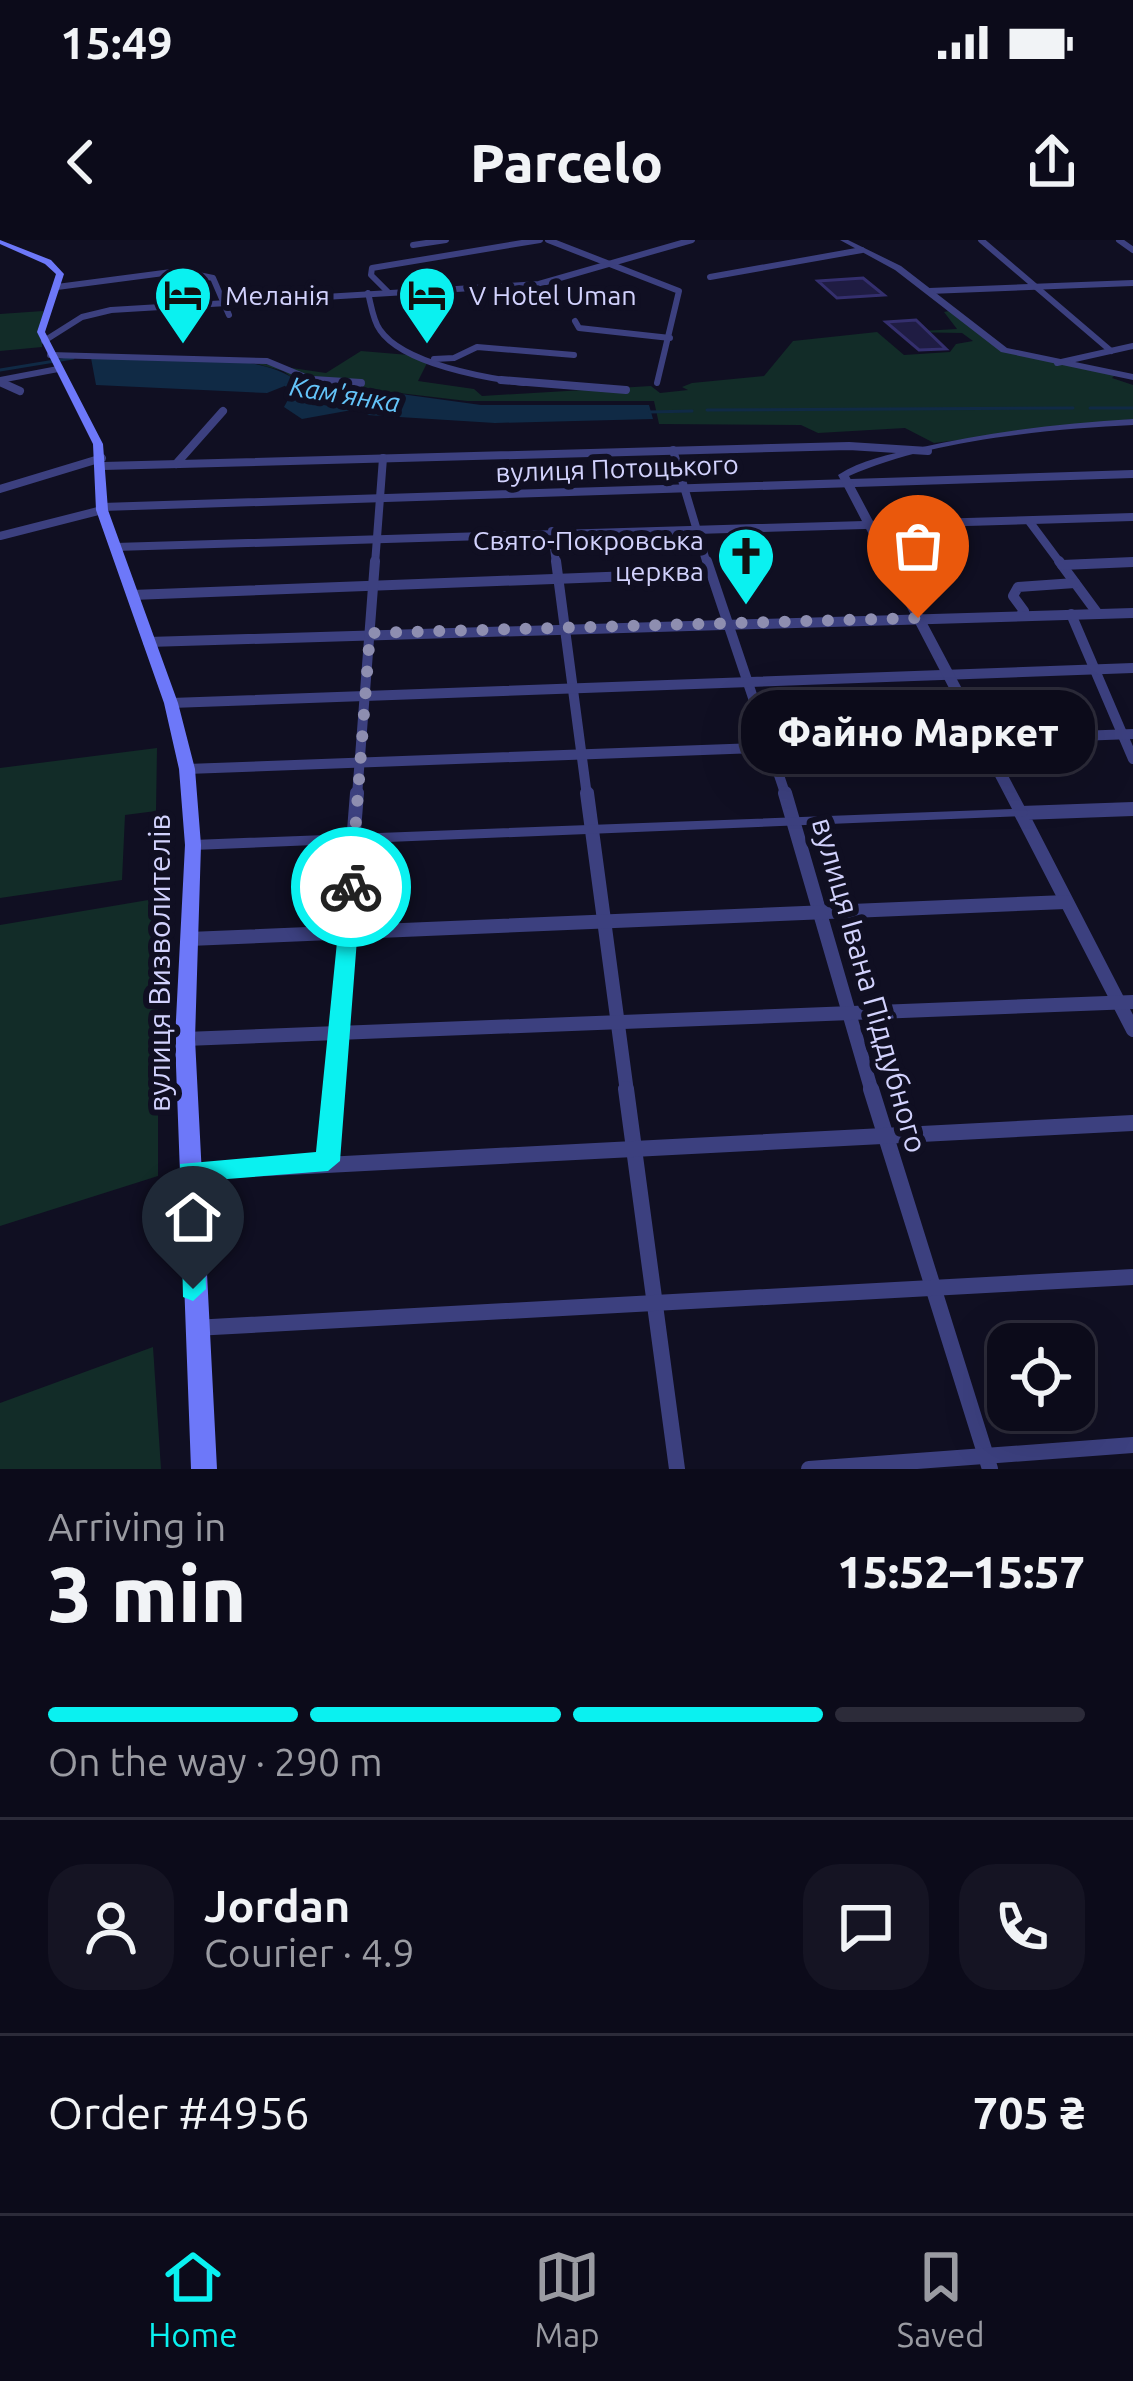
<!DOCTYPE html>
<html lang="en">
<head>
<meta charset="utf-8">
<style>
	:root { --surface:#0c0b1a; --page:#151423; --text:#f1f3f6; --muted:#9a9ba2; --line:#2c2b39; --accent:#0af1f0 }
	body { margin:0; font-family:Ubuntu,sans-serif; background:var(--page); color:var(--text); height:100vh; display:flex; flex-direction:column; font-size:45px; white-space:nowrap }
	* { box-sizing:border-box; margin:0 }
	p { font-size:39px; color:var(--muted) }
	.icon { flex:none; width:66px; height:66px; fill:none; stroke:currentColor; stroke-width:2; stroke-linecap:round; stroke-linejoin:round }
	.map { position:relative; height:1229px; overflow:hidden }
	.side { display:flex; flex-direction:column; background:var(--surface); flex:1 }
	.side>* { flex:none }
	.fabs { position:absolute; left:987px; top:1083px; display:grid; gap:24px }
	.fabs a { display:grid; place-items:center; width:108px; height:108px; border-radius:24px; background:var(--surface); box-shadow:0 12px 48px #0002,0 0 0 3px var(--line); font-size:60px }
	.pin { position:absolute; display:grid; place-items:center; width:102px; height:102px; color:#fff; margin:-123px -51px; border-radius:50% 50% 50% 0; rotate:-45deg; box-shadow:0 0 12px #0007 }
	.pin .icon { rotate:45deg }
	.courier { position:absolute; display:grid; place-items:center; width:120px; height:120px; margin:-60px; border:9px solid #0af1f0; border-radius:50%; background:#fff; color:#222; box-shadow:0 3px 15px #0007 }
	.bubble { position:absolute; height:84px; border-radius:36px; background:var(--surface); box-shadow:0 12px 48px #0002,0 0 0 3px var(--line); font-size:39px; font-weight:800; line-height:84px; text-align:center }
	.overview em { font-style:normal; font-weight:800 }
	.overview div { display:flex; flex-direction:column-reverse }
	.overview { display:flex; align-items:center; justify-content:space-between; height:204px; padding:0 48px }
	h1 { font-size:78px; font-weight:800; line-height:90px }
	.bar { display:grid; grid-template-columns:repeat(4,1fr); gap:18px 12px; align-content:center; height:144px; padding:0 48px }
	.bar i { height:15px; border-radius:9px; background:var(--line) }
	.bar .current { background:var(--accent) }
	.bar p { grid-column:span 4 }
	.line { display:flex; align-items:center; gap:30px; padding:0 48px; border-top:3px solid var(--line) }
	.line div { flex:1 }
	.round { display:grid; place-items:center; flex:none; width:126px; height:126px; border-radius:36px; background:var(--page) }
	.status { display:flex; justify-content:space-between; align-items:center; height:84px; padding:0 60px; background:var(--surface); direction:ltr }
	.status svg { height:33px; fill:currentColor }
	header { display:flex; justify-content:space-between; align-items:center; height:156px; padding:0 48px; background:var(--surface); font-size:54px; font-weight:800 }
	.tab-bar { display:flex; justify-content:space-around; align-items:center; height:168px; border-top:3px solid var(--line); background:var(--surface); font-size:33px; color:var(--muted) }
	.tab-bar a { display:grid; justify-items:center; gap:6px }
	.tab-bar .current { color:var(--accent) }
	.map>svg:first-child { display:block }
	.green { fill:#122c28 }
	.water { fill:#102a45 }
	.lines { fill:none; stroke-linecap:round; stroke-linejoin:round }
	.stream { stroke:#102a45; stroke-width:3 }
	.building { fill:#1f1c43; stroke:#342f6e; stroke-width:3 }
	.minor-far4 { stroke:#3c407f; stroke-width:6 }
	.minor-far3 { stroke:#3c407f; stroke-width:8 }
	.minor-far2 { stroke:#3c407f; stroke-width:10 }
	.minor-far1 { stroke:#3c407f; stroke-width:14 }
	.minor { stroke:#3c407f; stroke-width:16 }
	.tertiary { fill:#3c407f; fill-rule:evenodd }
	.secondary { fill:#6d78f9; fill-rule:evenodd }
	.route { fill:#0af1f0 }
	.done { stroke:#8e8eb0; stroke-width:12; stroke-dasharray:0 21.6 }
	.labels { text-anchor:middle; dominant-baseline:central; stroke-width:12; stroke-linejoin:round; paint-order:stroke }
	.far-poi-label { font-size:27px; fill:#d2d2fd; stroke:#100f22; text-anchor:start }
	.far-water-label { font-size:27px; font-style:italic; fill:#64c4f9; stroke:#100f22 }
	.far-street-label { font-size:27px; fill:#d2d2fd; stroke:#100f22 }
	.street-label { font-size:30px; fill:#d2d2fd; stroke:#100f22 }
</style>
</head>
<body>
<div class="status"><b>15:49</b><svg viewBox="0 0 49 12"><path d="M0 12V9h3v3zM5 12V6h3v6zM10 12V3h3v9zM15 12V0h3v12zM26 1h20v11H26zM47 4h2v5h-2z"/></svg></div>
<header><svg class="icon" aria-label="back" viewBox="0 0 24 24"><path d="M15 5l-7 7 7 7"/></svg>Parcelo<svg class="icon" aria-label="share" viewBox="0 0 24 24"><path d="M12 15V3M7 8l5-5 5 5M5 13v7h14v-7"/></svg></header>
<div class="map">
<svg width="1133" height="1229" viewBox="0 0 1133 1229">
	<rect width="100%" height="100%" fill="#100f22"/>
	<g class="green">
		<path d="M954 70 1004 110 1116 134 1112 138 1133 145V179L934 203 905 188 818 193 801 185 659 184 654 161H467L297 141 283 131 250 122 326 133 361 111 409 115 427 123 418 141 474 149 482 156 651 146 660 153 688 150 682 147 692 143 764 136 793 101 877 92 904 115 950 112 956 104 973 101 962 93 903 92 957 89 944 72Z"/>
		<path d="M43 71 42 107 0 111V74Z"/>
		<path d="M157 508 156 571 125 575 122 640 0 658V528Z"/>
		<path d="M172 656 158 767V936L0 986V685Z"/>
		<path d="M153 1107 161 1229H0V1163Z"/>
	</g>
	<g class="water">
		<path d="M91 118C147 120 253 108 297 141L267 153 96 145Z"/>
		<path d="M321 143 481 165H649L653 179 495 183 367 175 379 170 374 166 302 179 284 167 290 156Z"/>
	</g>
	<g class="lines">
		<g class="stream">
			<path d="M0 130 73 118"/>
			<path d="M286 145 316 149"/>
			<path d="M1090 168H1133"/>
			<path d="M707 170 1073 168"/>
			<path d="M650 172 692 171"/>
		</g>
	</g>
	<g class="building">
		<path d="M863 38 884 55 837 58 818 41Z"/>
		<path d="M916 80 946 109 919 110 886 82Z"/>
	</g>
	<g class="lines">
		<g class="minor-far4">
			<path d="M548 0 679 51 657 143"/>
			<path d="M981 0 1111 111"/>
			<path d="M1119 0 1133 10"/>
			<path d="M413 5 446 0"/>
			<path d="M710 37 862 10"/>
			<path d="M57 47 179 31 213 38 229 75"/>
			<path d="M929 51 1133 43"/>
			<path d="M388 52 371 35 372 28 540 0"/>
			<path d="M368 53C371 64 373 81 380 90 403 124 486 138 524 143"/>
			<path d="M575 81 579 88 670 98"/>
			<path d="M44 101 82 77 111 70 539 44 692 0"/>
			<path d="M50 115 267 121 315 141 361 143"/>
			<path d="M434 119 454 118 477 107 574 115"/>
			<path d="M1057 123 1133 106"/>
			<path d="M0 140 58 129"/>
		</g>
		<g class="minor-far3">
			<path d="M313 140 361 143"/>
			<path d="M501 140 626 150"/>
			<path d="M0 142 20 151"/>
			<path d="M673 210 707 324"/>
			<path d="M176 224 223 171"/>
			<path d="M103 226 849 206 928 211"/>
			<path d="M0 249 102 218"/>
			<path d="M102 267 1133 234"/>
			<path d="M1029 281 1061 324"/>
			<path d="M552 291 556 324"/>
			<path d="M0 296 102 270"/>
			<path d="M115 307 1133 277"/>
			<path d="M375 324 383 218"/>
			<path d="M1078 324 1133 322"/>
		</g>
		<g class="minor-far2">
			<path d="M556 321 587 556"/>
			<path d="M707 321 786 556"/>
			<path d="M1059 321 1098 374"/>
			<path d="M1062 325 1133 322"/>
			<path d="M132 355 710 333"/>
			<path d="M1071 374 1133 519"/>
			<path d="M1021 375 1024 371 1013 356 1018 347 1075 343"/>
			<path d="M148 402 1133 373"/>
			<path d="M171 463 1133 428"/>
			<path d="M187 529 1133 494"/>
			<path d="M357 556 375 321"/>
		</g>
		<g class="minor-far1">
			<path d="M587 553 627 852"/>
			<path d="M785 553 872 852"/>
			<path d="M1133 569 1021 573 1133 790"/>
			<path d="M189 699 1066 662"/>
			<path d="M185 799 1133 762"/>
			<path d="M333 852 357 553"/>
		</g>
		<g class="minor">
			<path d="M626 849 677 1229"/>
			<path d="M871 849 990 1229"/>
			<path d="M328 921 334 849"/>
			<path d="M190 932 1133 883"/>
			<path d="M194 1088 1133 1037"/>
			<path d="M809 1229 1133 1205"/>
		</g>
		<g class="tertiary">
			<path d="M840 0H848L901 26 1007 108 1133 134V140L1001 112 895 30Z"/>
			<path d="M1133 179V185C1048 189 925 201 849 236L1028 573 1026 576 193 610 186 605 193 600 1012 569 838 235C861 220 890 214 918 208 988 192 1061 183 1133 179Z"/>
		</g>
		<path class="secondary" d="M0 0 51 20 64 34 45 92 103 204 108 270 178 463 195 529 201 605 195 799 217 1229H191L175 799 185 605 179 529 164 463 96 270 93 204 37 92 56 34 45 24 0 4Z"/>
	</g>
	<path class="route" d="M343 642 361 647 340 921 328 931 202 941 206 1049 193 1061 183 1057 180 924 316 912Z"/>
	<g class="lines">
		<path class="done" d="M351 647 370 393 918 378"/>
	</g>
	<defs>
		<g id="hotel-pin" transform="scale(3)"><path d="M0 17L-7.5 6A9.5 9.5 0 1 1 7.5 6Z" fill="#0af1f0" stroke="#100f22"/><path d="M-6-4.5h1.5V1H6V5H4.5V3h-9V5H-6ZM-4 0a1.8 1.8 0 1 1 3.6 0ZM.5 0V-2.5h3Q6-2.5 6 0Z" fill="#111"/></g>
		<g id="church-pin" transform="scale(3)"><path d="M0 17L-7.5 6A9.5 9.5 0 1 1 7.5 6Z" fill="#0af1f0" stroke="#100f22"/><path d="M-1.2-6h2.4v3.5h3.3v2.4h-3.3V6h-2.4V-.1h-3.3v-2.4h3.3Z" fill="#111"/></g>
	</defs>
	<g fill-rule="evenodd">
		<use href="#hotel-pin" x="183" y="55"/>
		<use href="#hotel-pin" x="427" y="55"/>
		<use href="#church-pin" x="746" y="316"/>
	</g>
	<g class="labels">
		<g class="far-poi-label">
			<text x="225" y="55">Меланія</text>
			<text x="469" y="55">V Hotel Uman</text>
			<text x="704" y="300" text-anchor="end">Свято-Покровська<tspan x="704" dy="31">церква</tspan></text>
		</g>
		<g class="far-water-label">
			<text transform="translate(345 154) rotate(9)">Кам'янка</text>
		</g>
		<g class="far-street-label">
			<text transform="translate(617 228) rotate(-2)">вулиця Потоцького</text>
		</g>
		<g class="street-label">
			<text transform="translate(159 723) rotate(-90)">вулиця Визволителів</text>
			<text transform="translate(870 745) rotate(74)">вулиця Івана Піддубного</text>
		</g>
	</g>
</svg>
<div class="fabs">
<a><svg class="icon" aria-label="locate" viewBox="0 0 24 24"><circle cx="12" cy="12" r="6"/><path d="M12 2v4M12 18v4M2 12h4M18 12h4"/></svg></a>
</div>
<div class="pin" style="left:918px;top:378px;background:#ea580c"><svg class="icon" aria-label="bag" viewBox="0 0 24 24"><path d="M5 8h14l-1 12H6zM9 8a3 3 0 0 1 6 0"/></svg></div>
<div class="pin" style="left:193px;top:1049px;background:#1f2937"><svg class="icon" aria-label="home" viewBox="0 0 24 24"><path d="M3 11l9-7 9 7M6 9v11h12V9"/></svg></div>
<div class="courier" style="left:351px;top:647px"><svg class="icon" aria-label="bike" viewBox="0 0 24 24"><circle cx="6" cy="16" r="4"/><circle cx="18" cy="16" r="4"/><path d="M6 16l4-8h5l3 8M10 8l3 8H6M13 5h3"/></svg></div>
<div class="bubble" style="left:741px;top:450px;width:354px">Файно Маркет</div>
</div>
<section class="side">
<div class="overview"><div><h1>3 min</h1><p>Arriving in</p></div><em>15:52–15:57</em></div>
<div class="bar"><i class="current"></i><i class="current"></i><i class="current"></i><i></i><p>On the way · 290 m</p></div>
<div class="line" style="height:216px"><a class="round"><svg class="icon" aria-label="person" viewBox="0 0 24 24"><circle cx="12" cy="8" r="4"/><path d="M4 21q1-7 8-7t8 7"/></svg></a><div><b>Jordan</b><p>Courier · 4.9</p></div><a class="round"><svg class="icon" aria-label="chat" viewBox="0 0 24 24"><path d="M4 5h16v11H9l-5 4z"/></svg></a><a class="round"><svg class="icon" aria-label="phone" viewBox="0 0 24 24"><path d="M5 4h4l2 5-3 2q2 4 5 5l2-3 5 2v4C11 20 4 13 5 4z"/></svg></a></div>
<div class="line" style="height:156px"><div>Order #4956</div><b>705 ₴</b></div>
</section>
<nav class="tab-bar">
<a class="current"><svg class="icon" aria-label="home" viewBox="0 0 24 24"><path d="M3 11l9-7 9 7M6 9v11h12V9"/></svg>Home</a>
<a><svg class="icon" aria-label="map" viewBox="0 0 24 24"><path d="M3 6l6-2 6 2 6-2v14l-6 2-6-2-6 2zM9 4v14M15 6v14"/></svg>Map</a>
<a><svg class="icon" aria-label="saved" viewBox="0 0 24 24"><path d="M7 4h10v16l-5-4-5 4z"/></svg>Saved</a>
</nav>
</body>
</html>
